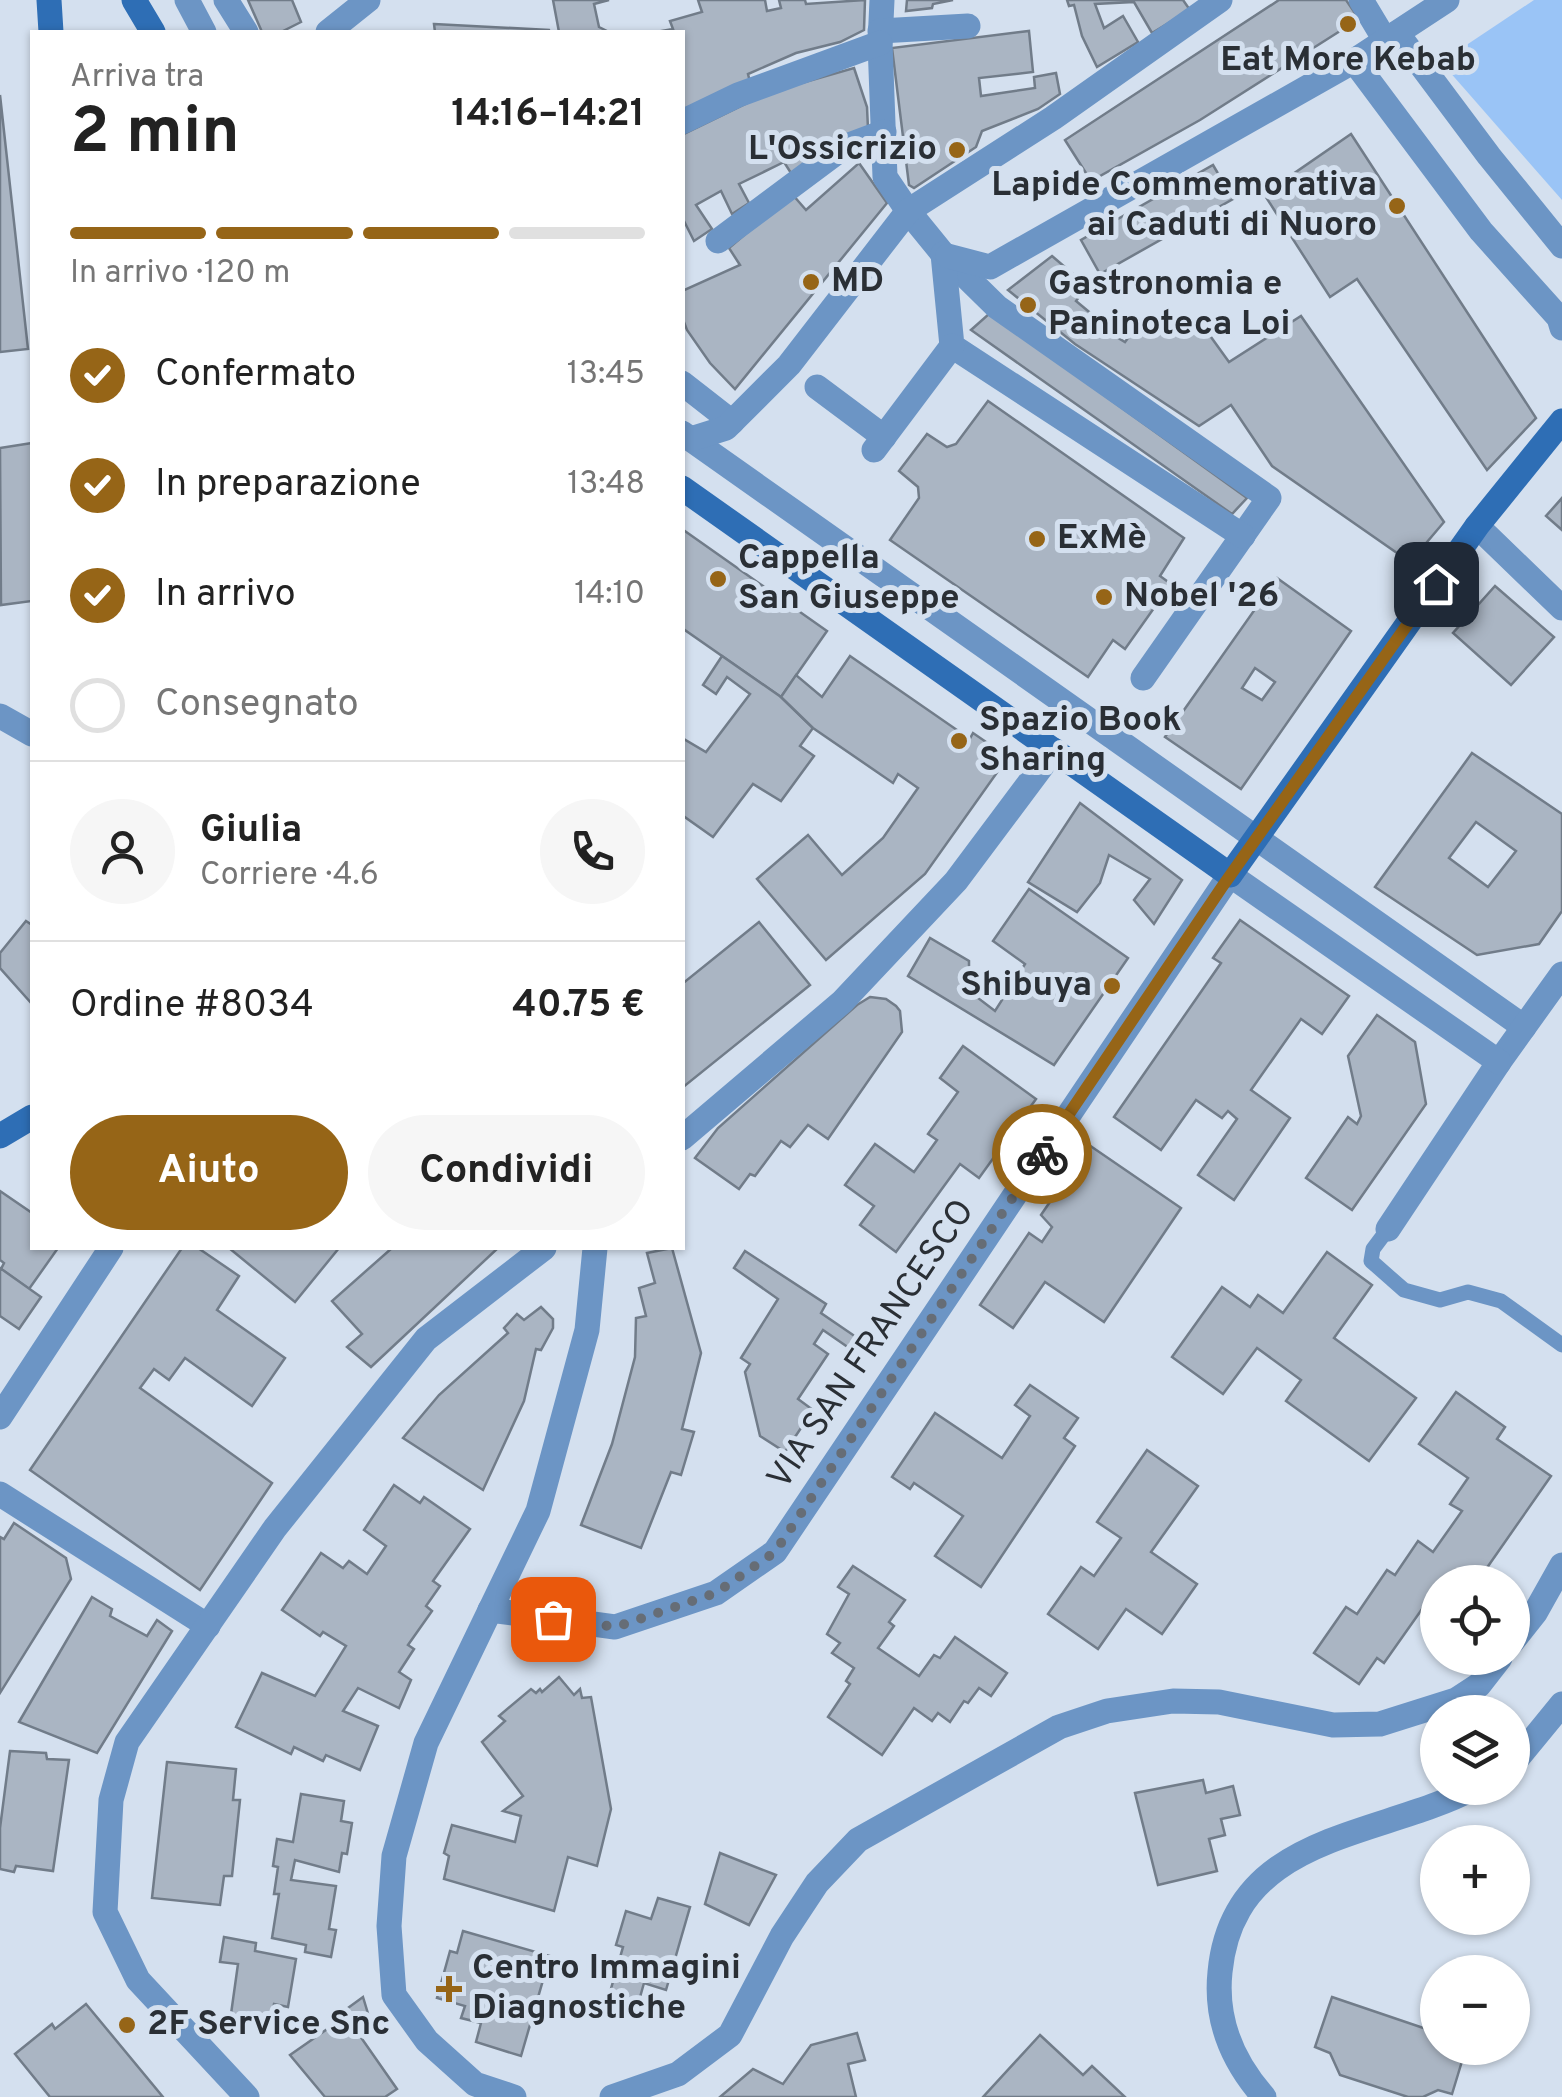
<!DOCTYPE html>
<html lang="it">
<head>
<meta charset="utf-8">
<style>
	:root { --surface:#fff; --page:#f6f6f6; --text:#222; --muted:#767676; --line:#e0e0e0; --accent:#966517 }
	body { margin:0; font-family:Overpass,sans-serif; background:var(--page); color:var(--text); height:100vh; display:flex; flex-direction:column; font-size:38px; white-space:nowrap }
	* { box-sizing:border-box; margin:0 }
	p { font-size:32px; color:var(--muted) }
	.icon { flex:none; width:55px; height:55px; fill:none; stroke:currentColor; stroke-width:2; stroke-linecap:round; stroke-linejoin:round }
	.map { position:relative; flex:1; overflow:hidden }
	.side { position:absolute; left:30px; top:30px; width:655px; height:1220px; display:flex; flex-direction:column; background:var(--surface); border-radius:0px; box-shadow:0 2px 8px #0004 }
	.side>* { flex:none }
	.fabs { position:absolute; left:1420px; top:1565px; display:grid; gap:20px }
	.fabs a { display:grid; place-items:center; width:110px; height:110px; border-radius:50%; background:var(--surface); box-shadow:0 2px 8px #0004; font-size:50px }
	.pin { position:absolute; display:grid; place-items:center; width:85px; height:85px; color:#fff; margin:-42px; border-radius:20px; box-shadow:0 5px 15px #0006 }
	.courier { position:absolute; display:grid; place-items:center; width:100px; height:100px; margin:-50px; border:8px solid #966517; border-radius:50%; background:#fff; color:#222; box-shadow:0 2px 12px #0007 }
	.head em { font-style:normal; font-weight:700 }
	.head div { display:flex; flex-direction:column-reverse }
	.head { display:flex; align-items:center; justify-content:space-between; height:170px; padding:0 40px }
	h1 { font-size:65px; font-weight:700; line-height:75px }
	.bar { display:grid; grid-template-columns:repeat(4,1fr); gap:15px 10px; align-content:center; height:120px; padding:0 40px }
	.bar i { height:12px; border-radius:8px; background:var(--line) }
	.bar .current { background:var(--accent) }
	.bar p { grid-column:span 4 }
	.line { display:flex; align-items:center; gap:25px; padding:0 40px; border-top:2px solid var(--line) }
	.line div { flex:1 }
	.round { display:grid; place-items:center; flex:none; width:105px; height:105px; border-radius:52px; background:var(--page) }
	ol { padding:0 40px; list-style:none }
	li { display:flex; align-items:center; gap:30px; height:110px }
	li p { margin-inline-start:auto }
	li .icon { padding:10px; border-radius:50%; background:var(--accent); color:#fff; stroke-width:4 }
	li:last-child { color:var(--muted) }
	li i { width:55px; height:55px; border:5px solid var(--line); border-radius:50% }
	.button { display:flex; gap:20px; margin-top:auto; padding:20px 40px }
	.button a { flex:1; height:115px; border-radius:60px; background:var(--accent); color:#fff; font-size:40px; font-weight:700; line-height:115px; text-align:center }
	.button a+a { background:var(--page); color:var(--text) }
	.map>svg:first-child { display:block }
	.green { fill:#9ac4f6 }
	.building { fill:#aab5c3; stroke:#717c89; stroke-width:2.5; fill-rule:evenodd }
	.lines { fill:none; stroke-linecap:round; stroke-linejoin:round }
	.lane { stroke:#6c95c5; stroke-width:15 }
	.street { stroke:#6c95c5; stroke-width:25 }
	.secondary { stroke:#2e6eb5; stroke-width:25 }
	.done { stroke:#666d76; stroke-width:10; stroke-dasharray:0 18 }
	.route { stroke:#966517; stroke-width:12 }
	.poi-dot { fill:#966517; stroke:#d4e0ef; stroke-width:4 }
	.labels { text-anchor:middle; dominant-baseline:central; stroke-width:10; stroke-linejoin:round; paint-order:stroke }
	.poi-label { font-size:35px; font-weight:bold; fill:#2a2f35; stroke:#d4e0ef; text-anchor:start }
	.street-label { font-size:35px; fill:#2a2f35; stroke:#d4e0ef }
</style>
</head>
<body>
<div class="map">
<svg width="1562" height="2097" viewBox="0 0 1562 2097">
	<rect width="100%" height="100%" fill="#d4e0ef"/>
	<path class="green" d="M1534 0H1562V200L1441 62Z"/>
	<g class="building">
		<path d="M248 0H292L301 22 281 32H262Z"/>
		<path d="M553 0H609L594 4 599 27 609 32H559Z"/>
		<path d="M698 0H765L767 11 781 8 779 0H805L806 4 865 0 864 30 840 42 796 53 748 74 750 82 682 110V32H656L673 29 670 21 702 12Z"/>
		<path d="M907 0H953L933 4 932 8 906 11Z"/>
		<path d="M1067 0H1183L1190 10 1152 33 1134 2 1095 4 1104 28 1123 16 1138 42 1097 67 1082 36 1074 5 1069 6Z"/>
		<path d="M1279 0H1346L1359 19 1200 120 1091 181 1065 140Z"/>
		<path d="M434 24 549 30 550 32H435Z"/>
		<path d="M1029 31 1033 72 979 78 981 96 1035 88 1034 77 1056 73 1060 94 1038 109 982 131 976 147 914 188 909 185 892 48Z"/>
		<path d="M854 68 867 107 868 129 791 173 784 162 739 184 749 203 732 214 721 191 696 205 712 229 694 241 682 217V135L770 92Z"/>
		<path d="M0 95 28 349 0 352Z"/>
		<path d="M1351 134 1536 418 1487 470 1357 279 1330 297 1264 194Z"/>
		<path d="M859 163 887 203 735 389 710 363 687 330 682 317V291L740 265 729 248 792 194 806 210Z"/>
		<path d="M1213 165 1233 199 1100 274 1081 240Z"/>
		<path d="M1052 256 1087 286 1076 301 1094 316 1090 321 1125 342 1131 334 1134 322 1146 315 1161 326 1171 314 1186 336 1203 326 1229 362 1301 316 1444 522 1410 562 1272 466 1231 405 1199 426 1075 344 1008 290Z"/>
		<path d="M990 313 1247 498 1232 514 971 330Z"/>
		<path d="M988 401 1184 538 1160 576 1171 584 1125 649 1113 640 1088 677 890 540 919 498 918 487 899 471 927 434 947 447 956 444Z"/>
		<path d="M32 443V601L1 605 0 448Z"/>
		<path d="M1562 498V530L1546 516Z"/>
		<path d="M682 529 827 631 781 697 682 628Z"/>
		<path d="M1277 578 1351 631 1241 789 1165 737ZM1255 668 1275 682 1262 700 1242 688Z"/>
		<path d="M1495 586 1554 637 1511 685 1453 633Z"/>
		<path d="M722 656 781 697 813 728 800 746 814 756 781 801 753 784 713 837 682 815V738L706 752 750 694 727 677 716 694 703 685Z"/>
		<path d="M850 656 957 730 953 736 967 744 973 733 1008 757 925 874 826 960 757 879 808 835 842 875 883 838 918 788 898 774 893 783 813 728 781 697 796 675 822 697Z"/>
		<path d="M1472 753 1562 814V911L1539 944 1477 955 1375 887ZM1476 822 1516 851 1488 887 1449 858Z"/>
		<path d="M1080 803 1182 880 1154 924 1134 900 1150 879 1109 855 1100 883 1077 912 1028 882Z"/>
		<path d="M1029 889 1128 958 1054 1065 908 976 930 938 969 961V971L961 985 995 1011 1025 964 993 941Z"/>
		<path d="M1240 920 1349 996 1322 1034 1301 1019 1251 1090 1290 1118 1234 1200 1198 1175 1237 1119 1228 1111 1222 1118 1196 1100 1161 1150 1114 1117 1221 963 1213 958Z"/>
		<path d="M26 921 32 925V1004L0 968V953Z"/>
		<path d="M759 922 810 985 682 1088V984Z"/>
		<path d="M870 997 886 999 896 1006 900 1011 902 1032 828 1139 808 1125 790 1147 781 1141 755 1176 750 1174 739 1189 695 1158 718 1128 857 1005Z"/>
		<path d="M1377 1015 1415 1042 1426 1104 1352 1210 1306 1178 1348 1117 1357 1124 1361 1116 1348 1056Z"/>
		<path d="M963 1046 1036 1099 979 1178 960 1164 896 1252 860 1225 874 1206 845 1185 875 1144 914 1172 937 1140 928 1134 958 1092 940 1078Z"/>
		<path d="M1089 1145 1181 1208 1104 1322 1045 1282 1013 1328 980 1305 1029 1233 1042 1242 1052 1227 1041 1215Z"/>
		<path d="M0 1191 32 1213V1248H58L29 1289 1 1269 4 1263 0 1260Z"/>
		<path d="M182 1248H198L239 1276 217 1310 285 1358 252 1406 185 1358 169 1380 154 1369 140 1388 272 1483 200 1590 30 1470Z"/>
		<path d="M229 1248H339L295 1302Z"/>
		<path d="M392 1248H498L371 1367 347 1347 362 1334 332 1301Z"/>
		<path d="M672 1248 701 1353 682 1429 694 1432 681 1475 671 1472 641 1548 581 1525 612 1444 635 1357 636 1318 646 1316 639 1288 655 1283 647 1253Z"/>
		<path d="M745 1251 826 1304 821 1313 859 1339 852 1350 823 1330 814 1344 828 1354 798 1399 813 1410 785 1452 760 1436 745 1372 750 1364 741 1358 778 1299 734 1268Z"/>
		<path d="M1327 1252 1372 1285 1334 1338 1416 1398 1369 1461 1286 1401 1301 1380 1257 1348 1223 1394 1172 1357 1222 1287 1250 1307 1258 1295 1283 1313Z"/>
		<path d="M0 1268 41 1297 19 1329 0 1316Z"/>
		<path d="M541 1307 553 1319V1328L541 1350 536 1349 524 1401 483 1490 403 1438 439 1395 508 1333 504 1328 517 1314 524 1320Z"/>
		<path d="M1030 1385 1078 1418 1064 1438 1075 1446 981 1587 935 1556 963 1516 914 1483 910 1489 892 1477 935 1413 1002 1458 1030 1416 1015 1405Z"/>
		<path d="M1456 1392 1505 1427 1497 1439 1551 1476 1477 1582 1468 1577 1464 1582H1438V1609L1427 1602 1384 1663 1377 1658 1359 1684 1314 1653 1346 1607 1357 1614 1387 1570 1395 1575 1418 1541 1433 1552 1462 1511 1450 1504 1468 1478 1419 1444Z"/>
		<path d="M1147 1450 1198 1486 1151 1552 1197 1584 1162 1634 1126 1609 1098 1649 1048 1614 1081 1567 1094 1576 1121 1538 1097 1522Z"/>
		<path d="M394 1485 420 1503 424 1497 470 1529 433 1581 440 1586 426 1606 432 1611 408 1645 414 1649 399 1672 411 1680 399 1708 358 1688 343 1711 378 1726 360 1770 326 1755 323 1761 294 1747 291 1754 236 1727 262 1673 315 1696 346 1646 323 1632 320 1636 282 1610 321 1553 343 1568 349 1561 367 1574 386 1546 364 1530Z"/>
		<path d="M14 1523 66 1558 71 1579 0 1693V1537L4 1539Z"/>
		<path d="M853 1566 905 1600 889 1622 894 1626 878 1648 919 1676 934 1655 940 1658 955 1637 1007 1673 991 1696 979 1688 968 1703 964 1701 950 1722 938 1713 932 1721 914 1708 882 1755 828 1717 850 1684 846 1681 854 1668 832 1653 840 1643 827 1634 849 1594 838 1587Z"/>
		<path d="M92 1597 112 1609 110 1616 147 1636 157 1620 172 1631 97 1753 19 1722Z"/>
		<path d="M559 1677 574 1695 580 1689 582 1698 591 1697 611 1809 597 1866 568 1857 554 1911 444 1879 449 1856 444 1853 452 1825 515 1842 521 1816 503 1811 523 1796 482 1742 505 1721 499 1716 531 1689 536 1693 540 1689 542 1692Z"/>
		<path d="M10 1751 46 1753 47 1759 69 1760 53 1871 16 1866 14 1872 0 1869V1828Z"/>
		<path d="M167 1762 236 1769 233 1800H240L232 1876H224L220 1905 152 1898Z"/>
		<path d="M1203 1780 1206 1793 1233 1786 1240 1815 1221 1819 1225 1835 1209 1839 1217 1871 1158 1885 1135 1793Z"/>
		<path d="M301 1794 344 1801 341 1821 352 1823 347 1854 342 1853 339 1872 295 1860 291 1880 336 1886 329 1929 336 1930 331 1957 305 1952 306 1945 272 1938 279 1894H274L278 1867 273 1866 277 1839 293 1842Z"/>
		<path d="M720 1853 776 1875 749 1925 705 1904Z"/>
		<path d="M658 1898 690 1907 666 1990 644 1983 635 2015 606 2006 623 1947 616 1945 626 1911 651 1919Z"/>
		<path d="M463 1931 550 1956 521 2056 476 2042 481 2023 461 2018 465 2006 437 1998 450 1951 457 1953Z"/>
		<path d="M224 1937 256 1943 255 1951 296 1959 288 2007 274 2004 271 2020 231 2014 238 1964 220 1962Z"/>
		<path d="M363 1997 369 2017 353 2026 397 2089 385 2097H325L290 2055 333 2025 330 2021Z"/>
		<path d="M1332 1997 1438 2033V2048H1466L1452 2094 1438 2090 1423 2097H1408L1340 2075 1330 2053 1315 2047Z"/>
		<path d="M86 2004 163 2097H50L15 2054 52 2024 55 2029Z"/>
		<path d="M857 2033 865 2060 848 2064 856 2097H720L753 2069 783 2084 811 2045Z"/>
		<path d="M1040 2035 1083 2075 1092 2066 1125 2097H983Z"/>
	</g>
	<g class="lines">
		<path class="lane" d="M1388 1229 1373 1249 1371 1261 1404 1290 1440 1300 1468 1292 1501 1301 1562 1345"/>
		<g class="street">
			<path d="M187 0 204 32"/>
			<path d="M226 0 246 32"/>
			<path d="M882 0 880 43 885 177 908 211 943 254 997 307 1269 498 1143 678"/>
			<path d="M1361 0 1385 40"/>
			<path d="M880 31 968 26"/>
			<path d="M328 32 368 0"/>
			<path d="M1397 33 1489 156 1562 246"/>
			<path d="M1354 61 1481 231 1559 318 1562 328"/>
			<path d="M682 122 738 95 880 43"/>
			<path d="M718 241 844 147 884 132"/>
			<path d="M943 254 952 346 1243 536"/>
			<path d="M948 256 990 267 1354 61 1447 0"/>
			<path d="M682 383 732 422"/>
			<path d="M817 387 884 437"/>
			<path d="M682 433 1524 1027"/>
			<path d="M691 439 726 428 789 365 908 211 1053 118 1220 0"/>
			<path d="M874 450 952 346"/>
			<path d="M1477 526 1562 608"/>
			<path d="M0 716 32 734"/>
			<path d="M682 1138 842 1002 956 881 1054 750"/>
			<path d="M1388 1229 1499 1062 1562 974"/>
			<path d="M0 1417 111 1248"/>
			<path d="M0 1494 208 1626"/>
			<path d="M490 1610 615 1627 716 1593 775 1552 1230 875 1499 1062"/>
			<path d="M1512 1642 1535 1613 1562 1565"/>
			<path d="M1512 1765 1562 1704"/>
			<path d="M247 2097 138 1980 105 1912 111 1800 127 1742 275 1528 426 1339 544 1248"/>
			<path d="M514 2097 475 2084 427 2041 394 1995 389 1926 394 1856 426 1743 538 1511 587 1330 595 1248"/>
			<path d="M612 2097 678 2074 730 2035 782 1936 817 1883 858 1840 1059 1727 1107 1711 1173 1701 1219 1702 1333 1725 1380 1724 1456 1700 1479 1685 1500 1658"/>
			<path d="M1264 2097C1232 2061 1215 2020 1220 1972 1233 1833 1379 1838 1474 1788"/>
		</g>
		<g class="secondary">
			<path d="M49 0 51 32"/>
			<path d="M134 0 153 32"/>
			<path d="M682 488 1230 875 1477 526 1562 421"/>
			<path d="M0 1136 32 1117"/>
		</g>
	</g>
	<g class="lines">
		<path class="done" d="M553 1619 616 1627 716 1593 775 1552 1042 1154"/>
		<path class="route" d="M1042 1154 1222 887 1436 584"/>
	</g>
	<g class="poi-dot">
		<circle cx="1348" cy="24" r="10"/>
		<circle cx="957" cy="150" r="10"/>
		<circle cx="1397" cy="206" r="10"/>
		<circle cx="811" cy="282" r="10"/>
		<circle cx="1028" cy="305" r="10"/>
		<circle cx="1037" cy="539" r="10"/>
		<circle cx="718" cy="579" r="10"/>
		<circle cx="1104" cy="597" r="10"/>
		<circle cx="959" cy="741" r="10"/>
		<circle cx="1112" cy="986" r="10"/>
		<path d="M444 1974h10v10h10v10h-10v10h-10v-10h-10v-10h10z"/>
		<circle cx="127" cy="2025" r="10"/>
	</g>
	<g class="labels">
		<g class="poi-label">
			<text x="1348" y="61" text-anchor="middle">Eat More Kebab</text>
			<text x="937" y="150" text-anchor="end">L'Ossicrizio</text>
			<text x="1377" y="186" text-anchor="end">Lapide Commemorativa<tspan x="1377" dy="40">ai Caduti di Nuoro</tspan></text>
			<text x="831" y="282">MD</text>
			<text x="1048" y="285">Gastronomia e<tspan x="1048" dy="40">Paninoteca Loi</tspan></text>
			<text x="1057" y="539">ExMè</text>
			<text x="738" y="559">Cappella<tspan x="738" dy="40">San Giuseppe</tspan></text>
			<text x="1124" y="597">Nobel '26</text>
			<text x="979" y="721">Spazio Book<tspan x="979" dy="40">Sharing</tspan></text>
			<text x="1092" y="986" text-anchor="end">Shibuya</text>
			<text x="472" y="1969">Centro Immagini<tspan x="472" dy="40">Diagnostiche</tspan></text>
			<text x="147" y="2025">2F Service Snc</text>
		</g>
		<g class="street-label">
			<text transform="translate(872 1345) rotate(-56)">VIA SAN FRANCESCO</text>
		</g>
	</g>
</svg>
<div class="fabs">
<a><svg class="icon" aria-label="locate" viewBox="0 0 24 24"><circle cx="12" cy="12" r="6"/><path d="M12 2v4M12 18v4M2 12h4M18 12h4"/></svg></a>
<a><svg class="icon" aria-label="layers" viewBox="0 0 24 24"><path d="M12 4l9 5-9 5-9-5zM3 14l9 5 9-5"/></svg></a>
<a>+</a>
<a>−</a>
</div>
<div class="pin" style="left:553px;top:1619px;background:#ea580c"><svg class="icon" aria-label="bag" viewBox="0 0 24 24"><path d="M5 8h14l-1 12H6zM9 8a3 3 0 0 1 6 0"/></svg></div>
<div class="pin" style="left:1436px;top:584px;background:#1f2937"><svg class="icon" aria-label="home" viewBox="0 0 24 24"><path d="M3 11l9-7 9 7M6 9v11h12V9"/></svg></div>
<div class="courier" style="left:1042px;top:1154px"><svg class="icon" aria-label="bike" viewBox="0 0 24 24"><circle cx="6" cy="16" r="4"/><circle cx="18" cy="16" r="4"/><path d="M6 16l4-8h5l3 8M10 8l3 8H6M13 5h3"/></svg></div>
<section class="side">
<div class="head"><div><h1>2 min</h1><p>Arriva tra</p></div><em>14:16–14:21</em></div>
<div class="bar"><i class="current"></i><i class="current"></i><i class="current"></i><i></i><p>In arrivo · 120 m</p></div>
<ol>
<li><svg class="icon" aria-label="check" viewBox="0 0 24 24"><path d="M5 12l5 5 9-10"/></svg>Confermato<p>13:45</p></li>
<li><svg class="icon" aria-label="check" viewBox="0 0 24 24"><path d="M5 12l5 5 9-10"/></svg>In preparazione<p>13:48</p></li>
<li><svg class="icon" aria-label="check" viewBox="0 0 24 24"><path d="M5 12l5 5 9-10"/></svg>In arrivo<p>14:10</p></li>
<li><i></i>Consegnato</li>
</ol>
<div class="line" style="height:180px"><a class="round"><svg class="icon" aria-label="person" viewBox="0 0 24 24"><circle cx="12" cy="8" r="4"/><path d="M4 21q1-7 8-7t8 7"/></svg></a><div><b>Giulia</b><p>Corriere · 4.6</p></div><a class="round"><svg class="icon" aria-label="phone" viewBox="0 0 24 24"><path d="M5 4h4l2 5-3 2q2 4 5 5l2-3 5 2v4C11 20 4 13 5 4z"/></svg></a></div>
<div class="line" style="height:130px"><div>Ordine #8034</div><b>40.75 €</b></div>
<div class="button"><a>Aiuto</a><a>Condividi</a></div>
</section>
</div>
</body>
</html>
